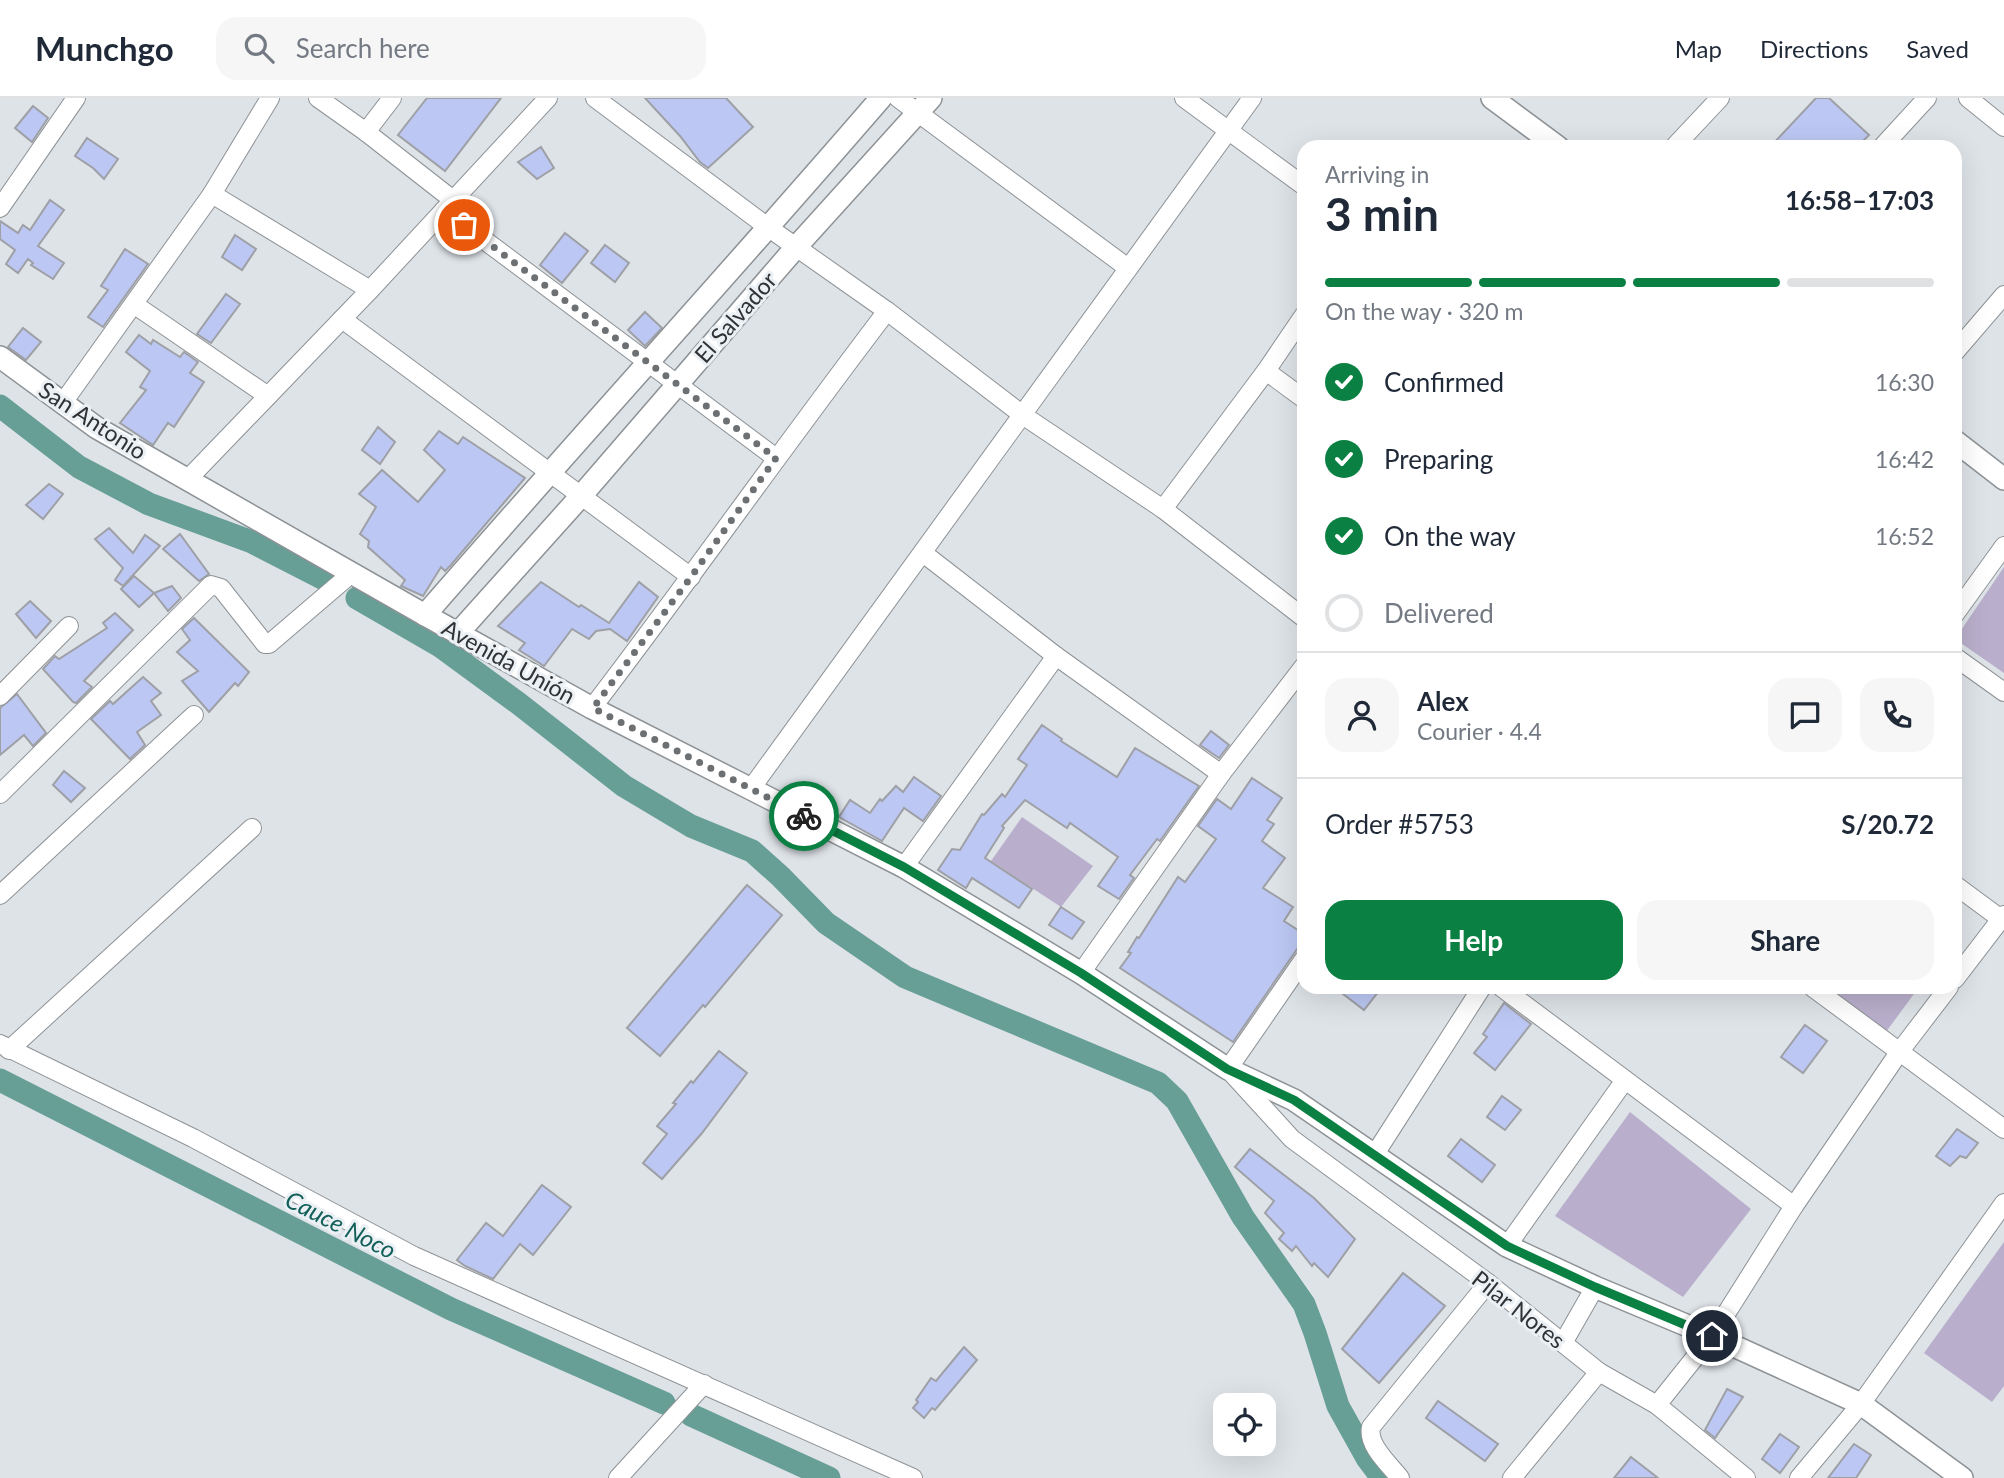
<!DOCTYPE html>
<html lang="en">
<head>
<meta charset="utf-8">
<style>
	:root { --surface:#fff; --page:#f6f6f7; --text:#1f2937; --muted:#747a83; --line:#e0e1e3; --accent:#0b8043 }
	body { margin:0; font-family:Lato,sans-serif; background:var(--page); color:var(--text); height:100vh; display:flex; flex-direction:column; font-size:26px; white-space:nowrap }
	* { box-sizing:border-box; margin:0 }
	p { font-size:23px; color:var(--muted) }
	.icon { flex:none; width:38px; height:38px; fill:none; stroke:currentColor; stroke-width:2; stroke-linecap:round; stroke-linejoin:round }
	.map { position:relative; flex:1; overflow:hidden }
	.drawer { position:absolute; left:1297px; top:42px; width:665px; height:854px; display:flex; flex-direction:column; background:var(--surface); border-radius:21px; box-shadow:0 7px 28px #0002 }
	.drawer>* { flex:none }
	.fabs { position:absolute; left:1213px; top:1295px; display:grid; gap:14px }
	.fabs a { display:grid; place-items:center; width:63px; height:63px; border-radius:14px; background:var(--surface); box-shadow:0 7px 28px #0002; font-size:35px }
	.pin { position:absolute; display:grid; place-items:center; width:60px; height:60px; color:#fff; margin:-30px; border:4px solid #fff; border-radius:50%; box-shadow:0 2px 7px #0007 }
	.courier { position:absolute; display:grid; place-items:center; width:70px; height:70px; margin:-35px; border:5px solid #0b8043; border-radius:50%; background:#fff; color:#222; box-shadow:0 2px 9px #0007 }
	.headline em { font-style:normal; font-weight:700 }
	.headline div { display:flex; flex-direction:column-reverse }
	.headline { display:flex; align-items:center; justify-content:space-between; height:119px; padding:0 28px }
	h1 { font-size:46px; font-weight:700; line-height:52px }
	.bar { display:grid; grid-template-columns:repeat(4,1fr); gap:10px 7px; align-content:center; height:84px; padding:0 28px }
	.bar i { height:9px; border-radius:5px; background:var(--line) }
	.bar .on { background:var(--accent) }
	.bar p { grid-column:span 4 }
	.line { display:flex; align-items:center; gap:18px; padding:0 28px; border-top:2px solid var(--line) }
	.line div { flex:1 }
	.round { display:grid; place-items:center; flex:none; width:74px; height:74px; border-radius:21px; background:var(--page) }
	ol { padding:0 28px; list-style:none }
	li { display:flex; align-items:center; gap:21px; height:77px }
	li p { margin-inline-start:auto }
	li .icon { padding:7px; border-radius:50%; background:var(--accent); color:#fff; stroke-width:4 }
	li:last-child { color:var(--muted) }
	li i { width:38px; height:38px; border:4px solid var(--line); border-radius:50% }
	.action { display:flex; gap:14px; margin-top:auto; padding:14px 28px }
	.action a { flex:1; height:80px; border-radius:21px; background:var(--accent); color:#fff; font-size:28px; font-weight:700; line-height:80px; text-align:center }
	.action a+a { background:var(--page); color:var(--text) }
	header { display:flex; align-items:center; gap:42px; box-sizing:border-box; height:98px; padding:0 35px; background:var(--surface); border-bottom:2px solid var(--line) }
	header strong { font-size:33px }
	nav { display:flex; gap:38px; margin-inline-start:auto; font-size:24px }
	.search { width:490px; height:63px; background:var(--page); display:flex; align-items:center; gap:18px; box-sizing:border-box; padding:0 24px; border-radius:21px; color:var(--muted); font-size:26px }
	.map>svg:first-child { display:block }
	.green { fill:#b9afcc }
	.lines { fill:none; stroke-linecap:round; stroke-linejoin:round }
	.canal { stroke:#679f97; stroke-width:23 }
	.building { fill:#bcc8f3; stroke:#9ea0a6; stroke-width:2 }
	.minor-casing { stroke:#8d9296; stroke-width:20 }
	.tertiary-casing { stroke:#8d9296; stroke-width:24 }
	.minor { stroke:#fff; stroke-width:18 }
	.tertiary { stroke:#fff; stroke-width:21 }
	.done { stroke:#6d7073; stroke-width:7; stroke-dasharray:0 12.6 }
	.route { stroke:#0b8043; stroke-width:9 }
	.labels { text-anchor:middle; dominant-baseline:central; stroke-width:6; stroke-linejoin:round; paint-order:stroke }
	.street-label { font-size:23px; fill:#303234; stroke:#ebf0f5 }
	.water-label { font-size:24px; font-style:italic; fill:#126059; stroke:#ebf0f5 }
</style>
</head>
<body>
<header>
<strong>Munchgo</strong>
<div class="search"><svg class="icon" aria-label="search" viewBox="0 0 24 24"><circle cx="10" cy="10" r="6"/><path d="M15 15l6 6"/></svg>Search here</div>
<nav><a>Map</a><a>Directions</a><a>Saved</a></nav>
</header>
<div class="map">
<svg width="2004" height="1380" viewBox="0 0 2004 1380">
	<rect width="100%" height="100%" fill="#dee3e8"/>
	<g class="green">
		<path d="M2004 469V575L1955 541Z"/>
		<path d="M1022 719 1093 768 1061 809 991 763Z"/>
		<path d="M1815 889H1919L1883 938Z"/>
		<path d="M1630 1014 1751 1111 1683 1199 1555 1118Z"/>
		<path d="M2004 1144V1288L1992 1304 1924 1255Z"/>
	</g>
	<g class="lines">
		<g class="canal">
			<path d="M0 308 79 369 149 406 252 444 328 483"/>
			<path d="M357 500 440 548 518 605 624 688 691 728 752 753 780 778 826 825 905 879 1158 985 1177 1003 1243 1119 1304 1206 1315 1235 1338 1308 1367 1360 1382 1380"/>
			<path d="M0 982 451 1211 664 1305"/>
			<path d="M691 1317 829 1380"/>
		</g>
	</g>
	<g class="building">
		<path d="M427 0H501L445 73 398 37Z"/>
		<path d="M645 0H726L753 29 708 70 700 64 680 38Z"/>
		<path d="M1816 0H1829L1869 37 1857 49H1770Z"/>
		<path d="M33 8 48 20 32 44 15 30Z"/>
		<path d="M87 40 118 61 104 81 93 70 75 58Z"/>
		<path d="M541 49 554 70 537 81 518 64Z"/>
		<path d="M50 102 64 112 38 148 64 165 53 181 31 167 33 165 28 161 18 175 6 166 15 152 0 141V123L18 135 23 127 30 132Z"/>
		<path d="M565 135 588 153 562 185 540 167Z"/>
		<path d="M235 137 256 151 242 172 222 159Z"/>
		<path d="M605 147 629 165 615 184 591 165Z"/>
		<path d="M125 151 148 166 103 229 88 219 108 192 101 188Z"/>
		<path d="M226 196 240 206 211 245 197 236Z"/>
		<path d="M645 214 662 230 645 248 628 232Z"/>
		<path d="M23 230 41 244 26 262 8 249Z"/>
		<path d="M139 237 151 246 153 242 180 259 184 254 198 264 190 275 204 284 174 329 168 325 153 347 120 325 146 292 140 289 150 273 126 254Z"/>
		<path d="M378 329 395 344 380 366 362 352Z"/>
		<path d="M439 333 458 346 463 339 525 380 450 468 445 473 441 469 423 498 401 488 405 482 368 449 369 443 360 436 376 409 359 396 382 372 418 404 445 372 424 352Z"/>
		<path d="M49 386 63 396 43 421 26 407Z"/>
		<path d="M109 430 133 455 145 437 160 448 123 488 115 482 123 470 95 441Z"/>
		<path d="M180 436 209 476 199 483 163 451Z"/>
		<path d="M134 478 154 495 139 509 121 491Z"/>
		<path d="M541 484 579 509 581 507 609 525 639 484 658 499 627 543 610 531 596 533 589 541 572 531 544 568 519 552 525 545 498 528Z"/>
		<path d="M172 488 181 500 168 513 154 495Z"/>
		<path d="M30 503 51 523 36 540 16 516Z"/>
		<path d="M115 515 133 532 84 583 92 589 76 605 73 604 43 571 55 558 59 561 107 530 103 525Z"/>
		<path d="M194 520 249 574 238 588 235 585 209 614 182 583 198 573 177 554 190 542 182 531Z"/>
		<path d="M143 579 161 595 151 603 161 617 137 634 145 647 130 661 91 621 110 603 113 606Z"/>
		<path d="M17 596 46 635 33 648 24 637 0 657V610Z"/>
		<path d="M1042 627 1062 641 1061 643 1117 679 1135 650 1199 688 1160 743 1157 741 1130 777 1134 780 1119 801 1098 788 1118 759 1070 725 1067 730 1025 702 1002 728 1004 730 985 760 1032 791 1019 810 972 780 966 790 938 772 952 751 960 752 982 716 984 717 1002 696 1005 699 1027 667 1018 661Z"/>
		<path d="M1211 633 1229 647 1219 660 1200 647Z"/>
		<path d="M64 673 85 690 71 704 53 687Z"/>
		<path d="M914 679 941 698 923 723 904 710 882 743 839 719 850 702 870 715 880 701 882 703 896 688 903 694Z"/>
		<path d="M1252 680 1282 700 1267 722 1274 726 1262 743 1285 760 1263 790 1293 809 1284 823 1304 836V841L1233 944 1120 870 1131 855 1128 854 1137 839 1139 840 1178 779 1185 784 1216 741 1198 728 1217 701 1231 711Z"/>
		<path d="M747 787 782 817 705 909 703 907 660 958 627 930Z"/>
		<path d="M1061 809 1084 824 1072 841 1049 827Z"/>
		<path d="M1334 889H1382L1364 912Z"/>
		<path d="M1504 905 1531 926 1495 972 1474 955 1487 939 1483 936Z"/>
		<path d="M1805 927 1827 943 1803 975 1781 959Z"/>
		<path d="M719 953 747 975 702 1035 662 1081 643 1065 667 1036 657 1028 676 1006 673 1005 691 983 693 985Z"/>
		<path d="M1502 998 1521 1012 1505 1032 1487 1019Z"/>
		<path d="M1957 1031 1978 1045 1966 1060 1960 1058 1950 1068 1936 1058Z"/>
		<path d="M1461 1041 1495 1067 1482 1084 1448 1058Z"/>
		<path d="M1250 1051 1314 1100 1355 1141 1328 1179 1314 1165 1312 1168 1296 1148 1292 1153 1279 1141 1284 1135 1265 1115 1274 1103 1235 1069Z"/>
		<path d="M542 1087 571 1109 533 1157 520 1146 493 1181 465 1168 457 1162 486 1125 503 1138Z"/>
		<path d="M1403 1175 1445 1208 1379 1285 1342 1251Z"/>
		<path d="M964 1249 977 1262 935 1312 932 1310 924 1320 913 1310 918 1304 916 1302 931 1280 936 1283Z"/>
		<path d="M1727 1291 1743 1299 1715 1340 1705 1332Z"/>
		<path d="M1438 1303 1498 1346 1485 1363 1426 1320Z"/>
		<path d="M1780 1336 1799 1349 1780 1375 1762 1361Z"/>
		<path d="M1854 1346 1871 1357 1856 1380H1828Z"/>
		<path d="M1631 1359 1658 1380H1614Z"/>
	</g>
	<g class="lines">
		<g class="minor-casing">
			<g id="minor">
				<path d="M318 0 366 34 453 102"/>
				<path d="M595 0 769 130 887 213 1024 318 1163 411 1304 520"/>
				<path d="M898 0 1128 170"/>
				<path d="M1184 0 1304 88"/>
				<path d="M1968 0 2004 29"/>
				<path d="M366 34 392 0"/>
				<path d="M1674 49 1720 0"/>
				<path d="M1882 49 1927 0"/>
				<path d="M212 96 370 192"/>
				<path d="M0 110 76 0"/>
				<path d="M444 112 776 360"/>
				<path d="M135 207 268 298"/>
				<path d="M342 221 691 479"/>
				<path d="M1955 254 2004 197"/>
				<path d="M1266 273 1304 301"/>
				<path d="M62 306 212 96 270 0"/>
				<path d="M188 381 370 192 548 0"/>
				<path d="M1163 411 1266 273 1304 217"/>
				<path d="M923 455 1056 558 1221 676"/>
				<path d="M1955 516 2004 448"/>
				<path d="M1955 559 2004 594"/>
				<path d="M0 598 69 528"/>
				<path d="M592 610C692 479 787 344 887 213"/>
				<path d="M750 692 1252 0"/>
				<path d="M0 696 211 487 221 490 265 546H269L352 475"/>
				<path d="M904 769 1056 558"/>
				<path d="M1955 787 2001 821"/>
				<path d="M0 797 194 617"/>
				<path d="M1304 861 1228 971 1292 1041 1488 1185 1599 1274 1657 1307 1746 1380"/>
				<path d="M1081 875 1221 676 1304 568"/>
				<path d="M1955 881 2004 817"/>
				<path d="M1501 889 1794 1108"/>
				<path d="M1812 889 2004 1031"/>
				<path d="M0 946 193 1040 414 1158 913 1380"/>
				<path d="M9 952 252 730"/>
				<path d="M1375 1056 1482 889"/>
				<path d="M1507 1148 1625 982"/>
				<path d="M1563 1245 1595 1189"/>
				<path d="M1657 1307 1712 1238 1794 1108 1900 953 1949 889"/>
				<path d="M618 1380 704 1286"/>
				<path d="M1400 1380C1389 1366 1367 1347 1371 1329L1488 1185"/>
				<path d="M1512 1380 1599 1274"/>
				<path d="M1799 1380 1861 1306 2004 1105"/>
			</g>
		</g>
		<g class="tertiary-casing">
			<g id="tertiary">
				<path d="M1492 0 1558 49"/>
				<path d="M0 259 97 330 425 517 592 610 904 769 1081 875 1228 971 1294 1002 1507 1148 1595 1189 1712 1238 1861 1306 1962 1380"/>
				<path d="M1955 343 2004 381"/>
				<path d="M425 517C576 343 731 174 881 0"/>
				<path d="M459 534 581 398 797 148 931 0"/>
			</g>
		</g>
		<use href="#minor" class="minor"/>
		<use href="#tertiary" class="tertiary"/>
	</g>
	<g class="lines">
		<path class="done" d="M464 127 776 360 691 479 593 610 804 718"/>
		<path class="route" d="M804 718 904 769 1081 875 1227 971 1294 1002 1507 1148 1595 1189 1712 1238"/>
	</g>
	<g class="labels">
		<g class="street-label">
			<text transform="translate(735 219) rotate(-49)">El Salvador</text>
			<text transform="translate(93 322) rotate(33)">San Antonio</text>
			<text transform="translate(509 563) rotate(29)">Avenida Unión</text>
			<text transform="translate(1519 1211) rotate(38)">Pilar Nores</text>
		</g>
		<g class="water-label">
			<text transform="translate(341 1126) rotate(27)">Cauce Noco</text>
		</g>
	</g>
</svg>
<div class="fabs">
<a><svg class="icon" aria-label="locate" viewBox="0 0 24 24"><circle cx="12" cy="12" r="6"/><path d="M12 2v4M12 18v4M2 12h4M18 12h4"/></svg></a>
</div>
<div class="pin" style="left:464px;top:127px;background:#ea580c"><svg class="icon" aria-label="bag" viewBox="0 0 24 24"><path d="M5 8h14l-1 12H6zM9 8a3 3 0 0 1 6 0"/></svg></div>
<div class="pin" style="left:1712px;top:1238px;background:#1f2937"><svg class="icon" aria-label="home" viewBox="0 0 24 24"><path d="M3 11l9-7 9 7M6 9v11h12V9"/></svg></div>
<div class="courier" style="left:804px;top:718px"><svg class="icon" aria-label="bike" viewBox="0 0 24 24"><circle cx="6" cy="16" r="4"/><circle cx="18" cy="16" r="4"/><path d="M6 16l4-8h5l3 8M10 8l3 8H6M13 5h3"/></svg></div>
<section class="drawer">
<div class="headline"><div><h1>3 min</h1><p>Arriving in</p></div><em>16:58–17:03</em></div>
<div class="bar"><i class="on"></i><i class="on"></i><i class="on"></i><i></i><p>On the way · 320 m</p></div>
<ol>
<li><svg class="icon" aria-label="check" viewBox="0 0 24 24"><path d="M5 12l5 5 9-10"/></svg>Confirmed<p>16:30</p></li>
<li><svg class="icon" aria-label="check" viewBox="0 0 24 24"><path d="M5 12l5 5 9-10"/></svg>Preparing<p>16:42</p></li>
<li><svg class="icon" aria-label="check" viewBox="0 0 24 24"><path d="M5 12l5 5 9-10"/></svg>On the way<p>16:52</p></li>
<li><i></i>Delivered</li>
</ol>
<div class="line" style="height:126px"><a class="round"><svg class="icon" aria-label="person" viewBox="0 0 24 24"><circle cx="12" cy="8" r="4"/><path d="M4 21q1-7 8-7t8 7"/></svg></a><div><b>Alex</b><p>Courier · 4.4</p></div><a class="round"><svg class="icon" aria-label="chat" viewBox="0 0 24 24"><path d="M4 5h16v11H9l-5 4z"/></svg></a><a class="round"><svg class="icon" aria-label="phone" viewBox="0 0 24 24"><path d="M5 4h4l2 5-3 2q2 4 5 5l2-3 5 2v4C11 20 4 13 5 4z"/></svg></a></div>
<div class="line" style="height:91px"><div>Order #5753</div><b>S/20.72</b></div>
<div class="action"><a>Help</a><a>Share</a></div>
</section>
</div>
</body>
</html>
